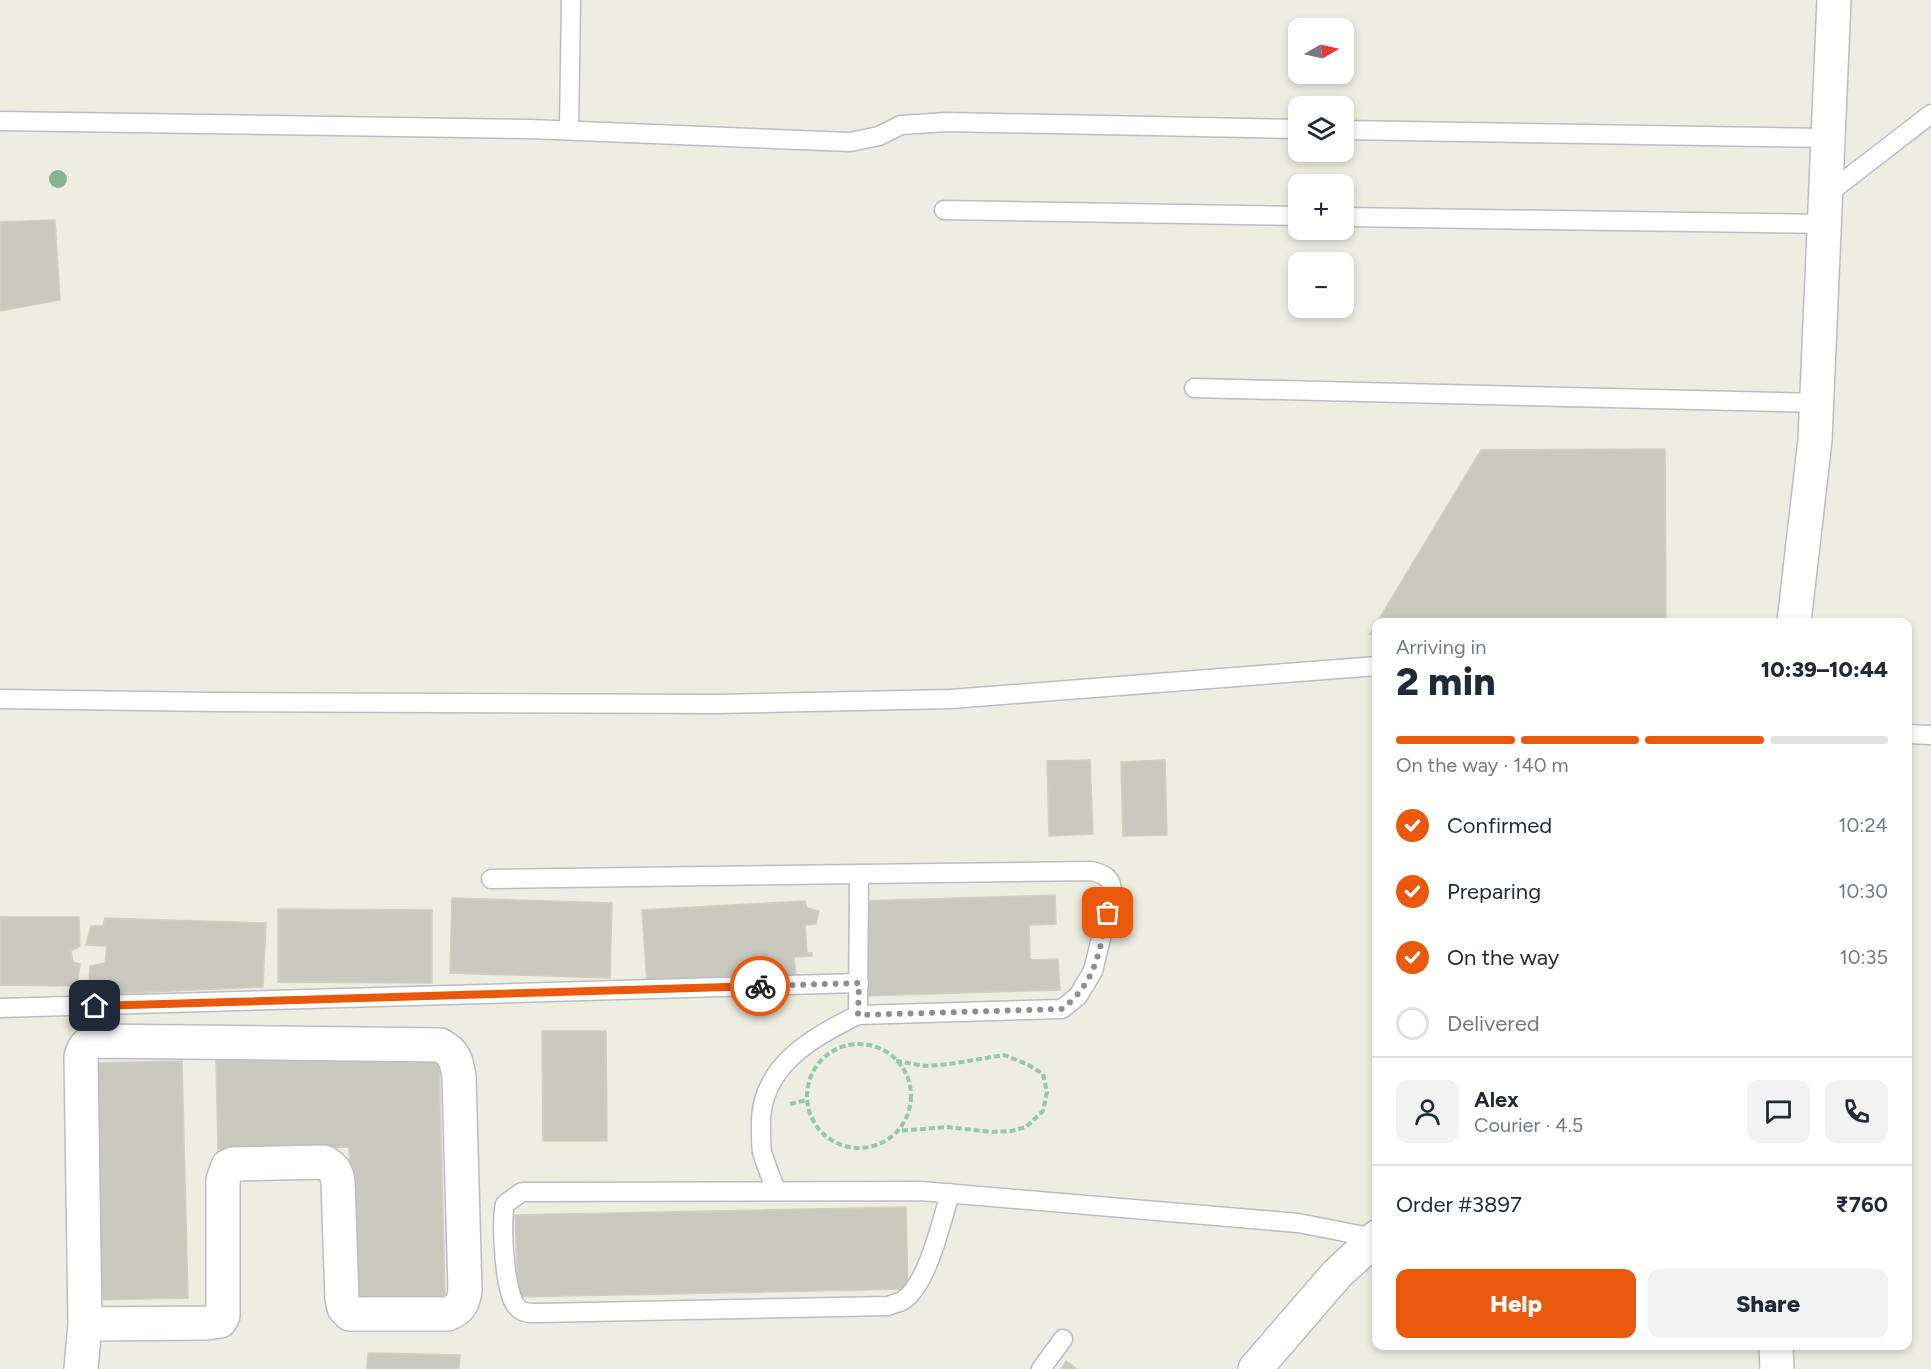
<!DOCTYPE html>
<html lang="en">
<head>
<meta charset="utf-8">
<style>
	:root { --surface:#fff; --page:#f2f2f3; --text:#1f2937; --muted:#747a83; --line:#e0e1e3; --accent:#ea580c }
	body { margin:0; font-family:Figtree,sans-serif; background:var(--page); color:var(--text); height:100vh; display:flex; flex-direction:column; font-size:22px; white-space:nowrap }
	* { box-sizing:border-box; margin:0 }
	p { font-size:20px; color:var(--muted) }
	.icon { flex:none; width:33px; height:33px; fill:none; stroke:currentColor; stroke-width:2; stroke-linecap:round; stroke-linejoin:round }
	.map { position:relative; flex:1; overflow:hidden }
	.panel { position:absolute; left:1372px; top:618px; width:540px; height:732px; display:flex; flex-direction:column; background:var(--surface); border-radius:12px; box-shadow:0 3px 9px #0003 }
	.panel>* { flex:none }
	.needle { width:39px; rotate:81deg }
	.tools { position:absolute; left:1288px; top:18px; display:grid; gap:12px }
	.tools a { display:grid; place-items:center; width:66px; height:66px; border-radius:12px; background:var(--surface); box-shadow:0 3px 9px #0003; font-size:30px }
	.pin { position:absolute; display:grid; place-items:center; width:51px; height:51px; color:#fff; margin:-26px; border-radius:12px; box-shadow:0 3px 9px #0006 }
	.courier { position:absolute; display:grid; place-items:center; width:60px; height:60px; margin:-30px; border:4px solid #ea580c; border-radius:50%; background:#fff; color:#222; box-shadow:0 2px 8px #0007 }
	.summary em { font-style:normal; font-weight:800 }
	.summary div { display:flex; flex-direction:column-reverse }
	.summary { display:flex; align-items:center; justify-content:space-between; height:102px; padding:0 24px }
	h1 { font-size:39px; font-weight:800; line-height:45px }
	.bar { display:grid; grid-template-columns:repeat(4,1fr); gap:9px 6px; align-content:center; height:72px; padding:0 24px }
	.bar i { height:8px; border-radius:4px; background:var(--line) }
	.bar .selected { background:var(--accent) }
	.bar p { grid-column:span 4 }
	.line { display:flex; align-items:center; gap:15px; padding:0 24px; border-top:2px solid var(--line) }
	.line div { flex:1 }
	.round { display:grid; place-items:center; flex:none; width:63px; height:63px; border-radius:12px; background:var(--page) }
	ol { padding:0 24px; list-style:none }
	li { display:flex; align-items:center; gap:18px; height:66px }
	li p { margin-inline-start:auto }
	li .icon { padding:6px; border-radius:50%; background:var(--accent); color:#fff; stroke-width:4 }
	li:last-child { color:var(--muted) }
	li i { width:33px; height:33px; border:3px solid var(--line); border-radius:50% }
	.primary-button { display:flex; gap:12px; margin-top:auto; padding:12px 24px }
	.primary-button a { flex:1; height:69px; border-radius:12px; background:var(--accent); color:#fff; font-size:24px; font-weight:800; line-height:69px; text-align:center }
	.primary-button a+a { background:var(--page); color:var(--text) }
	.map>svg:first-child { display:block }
	.building { fill:#c9c9c0; stroke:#d1cfbf; stroke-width:1.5 }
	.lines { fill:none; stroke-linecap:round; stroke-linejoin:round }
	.service-casing { stroke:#bbbcc3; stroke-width:21 }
	.minor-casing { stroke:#bbbcc3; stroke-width:36 }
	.path { stroke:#95c6ae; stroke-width:4; stroke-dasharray:6 3; stroke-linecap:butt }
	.service { stroke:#fff; stroke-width:18 }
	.minor { stroke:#fff; stroke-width:33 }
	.tree { fill:#87b48e }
	.done { stroke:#8d8e8e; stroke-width:6; stroke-dasharray:0 10.8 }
	.route { stroke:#ea580c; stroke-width:8 }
</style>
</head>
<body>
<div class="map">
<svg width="1931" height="1369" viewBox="0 0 1931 1369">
	<rect width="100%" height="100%" fill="#edede1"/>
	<g class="building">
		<path d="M55 220 60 300 0 311V222Z"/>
		<path d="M1665 449 1666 622H1377V634H1370L1481 450Z"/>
		<path d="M1090 760 1093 834 1049 836 1047 761Z"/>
		<path d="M1165 760 1167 835 1123 836 1121 762Z"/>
		<path d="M1055 895 1056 924 1029 925 1030 960 1058 959 1060 990 863 996 860 901Z"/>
		<path d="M452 898 612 903 610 978 450 973Z"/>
		<path d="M805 901 807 908 819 911 816 924 805 925 807 953H812V956L794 957 796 975 647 983 642 910Z"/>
		<path d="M278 909 432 910V983L278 982Z"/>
		<path d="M0 917H79L80 946 71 951 73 962 80 964 77 986 0 985Z"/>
		<path d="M105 918 266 923 263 987 103 994 102 985 89 983 90 966 105 963 107 946 86 945 91 926H103Z"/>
		<path d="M542 1031H606L607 1141H543Z"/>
		<path d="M439 1056 445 1300 353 1302 349 1147 218 1150 216 1061Z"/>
		<path d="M182 1061 188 1298 90 1300 84 1063Z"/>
		<path d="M906 1207 908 1289 518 1297 515 1215Z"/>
		<path d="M368 1353 460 1355 459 1369H367Z"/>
		<path d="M1066 1361 1077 1369H1061Z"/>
	</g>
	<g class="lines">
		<g class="service-casing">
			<g id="service">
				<path d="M0 121 530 129 850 142 879 136 901 125 947 122 1299 129"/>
				<path d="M569 130 571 0"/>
				<path d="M1344 130 1828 138"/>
				<path d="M1826 195 1931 114"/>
				<path d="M944 210 1299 216"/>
				<path d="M1344 217 1824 224"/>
				<path d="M1194 388 1817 403"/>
				<path d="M0 699 214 702 718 704 951 699 1377 666"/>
				<path d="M1908 734 1931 735"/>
				<path d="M491 879 859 874"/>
				<path d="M0 1008 859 983"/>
				<path d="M776 1191C772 1179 766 1166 762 1152 761 1145 761 1137 761 1129 758 1068 810 1038 858 1015L1062 1009 1078 996 1093 971 1112 893C1112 878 1106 875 1092 871L859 874 858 1015"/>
				<path d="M950 1193C942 1220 927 1287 902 1301 898 1303 892 1304 888 1306L539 1313C530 1313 523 1314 517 1307 504 1294 501 1223 505 1204L522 1192 921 1191 1298 1223 1375 1238"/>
				<path d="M1041 1369 1063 1339"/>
			</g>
		</g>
		<g class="minor-casing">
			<g id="minor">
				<path d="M1794 622 1815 440 1834 0"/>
				<path d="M1776 1346 1777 1369"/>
				<path d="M81 1369 85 1324 207 1323 220 1321 223 1316V1180L228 1166 233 1164 324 1162C333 1167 336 1171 338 1181L342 1299 344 1308 350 1314H448C460 1309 463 1303 465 1291L459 1076C456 1060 455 1053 440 1045L95 1041C86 1044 83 1048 81 1057L85 1324"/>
				<path d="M1255 1369 1337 1274 1377 1237"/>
			</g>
		</g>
		<g class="path">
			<circle cx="859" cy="1096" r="52"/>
			<path d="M896 1061 925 1066 950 1064 1004 1055 1027 1064 1043 1074 1047 1092 1043 1111 1026 1127 1011 1131 992 1132 947 1127 897 1131"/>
			<path d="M790 1104 807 1100"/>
		</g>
		<use href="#service" class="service"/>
		<use href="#minor" class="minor"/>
	</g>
	<circle class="tree" cx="58" cy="179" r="9"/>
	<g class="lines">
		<path class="done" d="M760 986 859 983 858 1015 1062 1009C1097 981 1098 954 1108 913"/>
		<path class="route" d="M95 1006 760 986"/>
	</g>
</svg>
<div class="tools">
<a><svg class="needle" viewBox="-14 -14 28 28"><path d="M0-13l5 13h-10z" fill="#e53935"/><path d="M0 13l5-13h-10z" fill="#747a83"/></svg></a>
<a><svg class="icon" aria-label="layers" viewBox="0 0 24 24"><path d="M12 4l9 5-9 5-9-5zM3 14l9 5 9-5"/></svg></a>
<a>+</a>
<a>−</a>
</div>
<div class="pin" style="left:1108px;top:913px;background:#ea580c"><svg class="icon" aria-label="bag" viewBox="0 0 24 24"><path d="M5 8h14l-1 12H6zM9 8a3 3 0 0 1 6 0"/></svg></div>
<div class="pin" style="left:95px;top:1006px;background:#1f2937"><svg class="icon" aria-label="home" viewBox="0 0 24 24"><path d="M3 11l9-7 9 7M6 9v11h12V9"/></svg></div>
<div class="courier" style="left:760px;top:986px"><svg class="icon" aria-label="bike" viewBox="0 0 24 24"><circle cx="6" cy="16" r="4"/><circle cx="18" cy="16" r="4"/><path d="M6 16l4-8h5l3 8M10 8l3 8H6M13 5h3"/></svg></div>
<section class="panel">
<div class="summary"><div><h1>2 min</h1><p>Arriving in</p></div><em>10:39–10:44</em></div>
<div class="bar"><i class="selected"></i><i class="selected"></i><i class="selected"></i><i></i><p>On the way · 140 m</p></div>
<ol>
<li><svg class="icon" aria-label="check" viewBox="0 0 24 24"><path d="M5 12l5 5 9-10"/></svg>Confirmed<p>10:24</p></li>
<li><svg class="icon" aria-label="check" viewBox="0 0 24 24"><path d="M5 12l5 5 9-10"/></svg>Preparing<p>10:30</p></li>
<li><svg class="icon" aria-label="check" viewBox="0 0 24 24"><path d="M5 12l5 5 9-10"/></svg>On the way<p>10:35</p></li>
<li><i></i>Delivered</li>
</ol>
<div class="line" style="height:108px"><a class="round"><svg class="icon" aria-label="person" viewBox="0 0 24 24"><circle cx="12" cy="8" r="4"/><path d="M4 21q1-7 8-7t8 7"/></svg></a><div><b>Alex</b><p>Courier · 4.5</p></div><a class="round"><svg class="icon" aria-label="chat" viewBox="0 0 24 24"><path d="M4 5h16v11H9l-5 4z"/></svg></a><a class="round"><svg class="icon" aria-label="phone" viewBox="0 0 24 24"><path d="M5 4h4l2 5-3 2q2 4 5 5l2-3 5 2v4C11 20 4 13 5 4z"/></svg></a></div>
<div class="line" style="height:78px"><div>Order #3897</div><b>₹760</b></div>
<div class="primary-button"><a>Help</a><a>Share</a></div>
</section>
</div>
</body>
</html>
